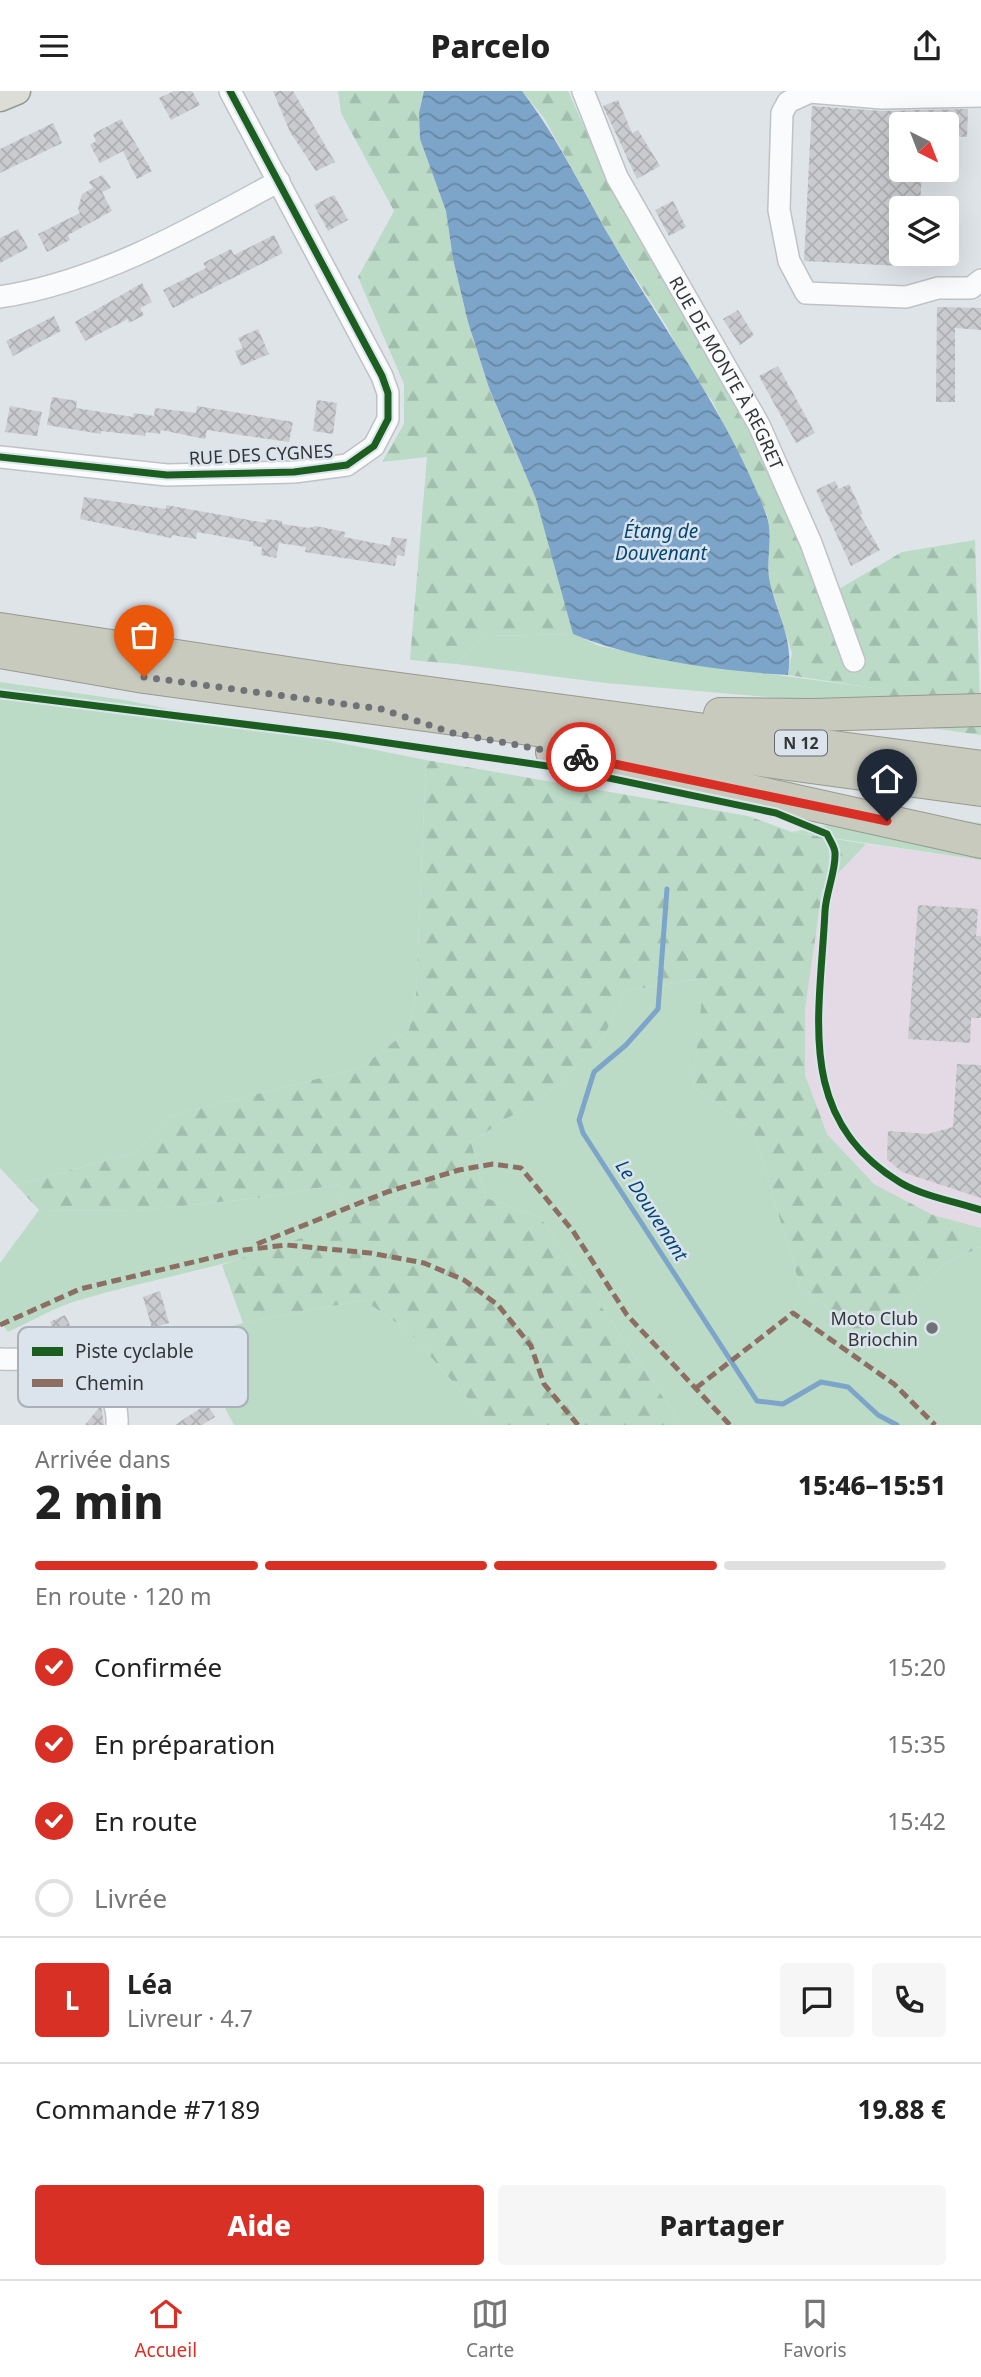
<!DOCTYPE html>
<html lang="fr">
<head>
<meta charset="utf-8">
<style>
	:root { --surface:#fff; --page:#f6f6f6; --text:#222; --muted:#767676; --line:#e0e0e0; --accent:#d93025 }
	body { margin:0; font-family:"Noto Sans",sans-serif; background:var(--page); color:var(--text); height:100vh; display:flex; flex-direction:column; font-size:26px; white-space:nowrap }
	* { box-sizing:border-box; margin:0 }
	p { font-size:23px; color:var(--muted) }
	.icon { flex:none; width:38px; height:38px; fill:none; stroke:currentColor; stroke-width:2; stroke-linecap:round; stroke-linejoin:round }
	.map { position:relative; height:1334px; overflow:hidden }
	.sheet { display:flex; flex-direction:column; background:var(--surface); flex:1 }
	.sheet>* { flex:none }
	.needle { width:46px; rotate:138deg }
	.tools { position:absolute; left:889px; top:21px; display:grid; gap:14px }
	.tools a { display:grid; place-items:center; width:70px; height:70px; border-radius:7px; background:var(--surface); box-shadow:0 7px 28px #0002; font-size:35px }
	.pin { position:absolute; display:grid; place-items:center; width:60px; height:60px; color:#fff; margin:-72px -30px; border-radius:50% 50% 50% 0; rotate:-45deg; box-shadow:0 0 7px #0007 }
	.pin .icon { rotate:45deg }
	.courier { position:absolute; display:grid; place-items:center; width:70px; height:70px; margin:-35px; border:5px solid #d93025; border-radius:50%; background:#fff; color:#222; box-shadow:0 2px 9px #0007 }
	.head em { font-style:normal; font-weight:800 }
	.head div { display:flex; flex-direction:column-reverse }
	.head { display:flex; align-items:center; justify-content:space-between; height:119px; padding:0 35px }
	h1 { font-size:46px; font-weight:800; line-height:52px }
	.bar { display:grid; grid-template-columns:repeat(4,1fr); gap:10px 7px; align-content:center; height:84px; padding:0 35px }
	.bar i { height:9px; border-radius:5px; background:var(--line) }
	.bar .current { background:var(--accent) }
	.bar p { grid-column:span 4 }
	.line { display:flex; align-items:center; gap:18px; padding:0 35px; border-top:2px solid var(--line) }
	.line div { flex:1 }
	.round { display:grid; place-items:center; flex:none; width:74px; height:74px; border-radius:7px; background:var(--page) }
	ol { padding:0 35px; list-style:none }
	li { display:flex; align-items:center; gap:21px; height:77px }
	li p { margin-inline-start:auto }
	li .icon { padding:7px; border-radius:50%; background:var(--accent); color:#fff; stroke-width:4 }
	li:last-child { color:var(--muted) }
	li i { width:38px; height:38px; border:4px solid var(--line); border-radius:50% }
	.primary-button { display:flex; gap:14px; margin-top:auto; padding:14px 35px }
	.primary-button a { flex:1; height:80px; border-radius:7px; background:var(--accent); color:#fff; font-size:28px; font-weight:800; line-height:80px; text-align:center }
	.primary-button a+a { background:var(--page); color:var(--text) }
	header { display:flex; justify-content:space-between; align-items:center; height:91px; padding:0 35px; background:var(--surface); font-size:32px; font-weight:800 }
	.menu { display:flex; justify-content:space-around; align-items:center; height:98px; border-top:2px solid var(--line); background:var(--surface); font-size:19px; color:var(--muted) }
	.menu a { display:grid; justify-items:center; gap:4px }
	.menu .current { color:var(--accent) }
	.map>svg:first-child { display:block }
	.commercial { fill:#e3dae5 }
	.grass { fill:#bbdbc6 }
	.forest { fill:url(#forest-firs) }
	.water { fill:url(#water-waves) }
	.lines { fill:none; stroke-linecap:round; stroke-linejoin:round }
	.stream { stroke:#7da5c9; stroke-width:5 }
	.building { fill:url(#building-cross-hatch) }
	.minor-casing { stroke:#bfc2c6; stroke-width:24 }
	.major-casing { stroke:#96998e; stroke-width:29 }
	.highway-casing { stroke:#96998e; stroke-width:34 }
	.minor { stroke:#fafbfc; stroke-width:21 }
	.major { stroke:#dcddd7; stroke-width:26 }
	.highway { stroke:#c9cabe; stroke-width:32 }
	.quiet { stroke:#8d6e63; stroke-width:5; stroke-dasharray:10 5; stroke-linecap:butt }
	.cycleway-casing { stroke:#dbe4ed; stroke-width:11 }
	.cycleway { stroke:#1b5e20; stroke-width:7 }
	.done { stroke:#6f7377; stroke-width:7; stroke-dasharray:0 12.6 }
	.route { stroke:#d93025; stroke-width:9 }
	.poi-dot { fill:#6f7377; stroke:#dbe4ed; stroke-width:2.5 }
	.labels { text-anchor:middle; dominant-baseline:central; stroke-width:5; stroke-linejoin:round; paint-order:stroke }
	.shield { fill:#dbe4ed; stroke:#656a6f; stroke-width:2 }
	.shield-label { font-size:16px; font-weight:bold; fill:#333639 }
	.street-label { font-size:18px; fill:#333639; stroke:#dbe4ed }
	.poi-label { font-size:18px; fill:#333639; stroke:#dbe4ed; text-anchor:end }
	.water-label { font-size:19px; font-style:italic; fill:#014675; stroke:#dbe4ed }
	.key { fill:#dbe4ed; stroke:#a9b0b7; stroke-width:2 }
	.key-label { font-size:19px; fill:#333639 }
</style>
</head>
<body>
<header><svg class="icon" aria-label="menu" viewBox="0 0 24 24"><path d="M4 6h16M4 12h16M4 18h16"/></svg>Parcelo<svg class="icon" aria-label="share" viewBox="0 0 24 24"><path d="M12 15V3M7 8l5-5 5 5M5 13v7h14v-7"/></svg></header>
<div class="map">
<svg width="981" height="1334" viewBox="0 0 981 1334">
	<defs>
		<pattern id="forest-firs" width="22" height="20" patternUnits="userSpaceOnUse" patternTransform="scale(1.75)"><rect width="22" height="20" fill="#bbdbc6"/><path d="M5 1l3.5 6h-7zM16 11l3.5 6h-7z" fill="#a1bdab"/></pattern>
		<pattern id="water-waves" width="16" height="10" patternUnits="userSpaceOnUse" patternTransform="scale(1.75)"><rect width="16" height="10" fill="#7da5c9"/><path d="M0 5q4-4 8 0t8 0" fill="none" stroke="#6787a4"/></pattern>
		<pattern id="building-cross-hatch" width="8" height="8" patternUnits="userSpaceOnUse" patternTransform="scale(1.75)"><rect width="8" height="8" fill="#cacbce"/><path d="M0 0l8 8M0 8l8-8" fill="none" stroke="#aeafb2"/></pattern>
	</defs>
	<rect width="100%" height="100%" fill="#dfe4e9"/>
	<path class="commercial" d="M866 753 981 769V1137L933 1124 874 1093 827 1043 805 984V919L822 798Z"/>
	<g class="grass">
		<path d="M573 543 600 555 686 572 874 597 932 637 778 607 606 592 456 573 485 545Z"/>
		<path d="M0 591 124 609 426 669 416 904 409 939 360 977 170 1025 134 1062 16 1094 0 1077Z"/>
		<path d="M896 721 981 732V769L792 741Z"/>
		<path d="M705 887 693 995 753 1039 800 1195 869 1251 945 1172 981 1156V1334H682L540 1126 486 1107 471 1051 557 995 603 947 625 900Z"/>
		<path d="M340 1093 352 1130C264 1169 168 1183 76 1210 53 1217 30 1231 8 1241L0 1230V1172L39 1119 136 1120 266 1106Z"/>
		<path d="M364 1209 408 1240 491 1334H234L188 1248 243 1232Z"/>
	</g>
	<g class="forest">
		<path d="M338 0H424L419 22 420 48 446 120 453 168 468 231 489 298 536 408 562 492 573 543 485 545 456 573 410 569 427 366 382 371 404 333V293L358 186 394 120 341 22Z"/>
		<path d="M522 0H568L612 98 761 362 822 508 902 461 975 449 981 644 932 637 874 597 788 584 792 562 769 490 768 426 713 311 688 277 666 234 613 152 544 27Z"/>
		<path d="M426 669 748 725 792 741 866 753 822 799 805 919V984L827 1043 874 1093 933 1124 981 1137V1156L945 1172 869 1251 800 1195 753 1039 693 995 704 887 625 900 603 947 557 995 471 1051 486 1107 540 1126 682 1334H491L408 1240 364 1209 243 1232 222 1174 352 1130 340 1093 266 1106 136 1120 39 1119 16 1094 134 1062 170 1025 360 977 409 939 416 904Z"/>
	</g>
	<path class="water" d="M424 0H522C558 47 583 100 612 150 665 241 729 325 766 423 774 444 765 470 770 492 778 526 794 549 788 584 722 580 634 569 573 543L536 408 489 297 468 231 453 168 446 120 420 48 419 22Z"/>
	<g class="lines">
		<path class="stream" d="M667 798 658 918 626 954 594 981 579 1029 583 1042 757 1310 783 1313 821 1291 848 1296 878 1324 897 1334"/>
	</g>
	<g class="building">
		<path d="M174 0H192L200 14 171 29 159 7Z"/>
		<path d="M273 0H293L335 71 316 80 290 41Z"/>
		<path d="M618 9 632 42 638 39 660 75 637 88 603 15Z"/>
		<path d="M812 15 882 20 968 18 967 46 947 45V33H901V79H922L920 117H901V175L804 170Z"/>
		<path d="M121 28 152 80 137 88 123 60 100 72 90 54 96 50 93 43Z"/>
		<path d="M53 32 62 52 0 82V58Z"/>
		<path d="M102 84 111 97 102 101 112 120 68 144 70 149 47 161 38 143 80 122 78 118 82 103 93 97 89 91Z"/>
		<path d="M334 104 348 129 328 140 314 114Z"/>
		<path d="M673 110 686 136 669 145 655 119Z"/>
		<path d="M18 138 28 157 0 172V147Z"/>
		<path d="M274 144 283 162 173 217 163 199 206 177 203 172 231 158 234 164Z"/>
		<path d="M142 192 152 211 140 217 144 224 129 232 128 228 85 250 75 231Z"/>
		<path d="M937 216 981 217V239L955 237V311H936Z"/>
		<path d="M738 219 754 244 740 254 723 228Z"/>
		<path d="M54 225 61 240 13 265 6 250Z"/>
		<path d="M258 238 269 263 241 275 235 260 243 257 238 247Z"/>
		<path d="M778 275 815 342 796 352 759 285Z"/>
		<path d="M52 306 77 310 76 317 133 326 134 322 154 325 155 317 196 322 197 315 293 331 289 351 207 339 205 348 161 339 160 343 146 341 145 345 101 340V343L47 334Z"/>
		<path d="M317 309 337 312 333 343 313 340Z"/>
		<path d="M10 315 42 321 37 345 5 341Z"/>
		<path d="M835 390 839 398 849 393 863 423 860 424 880 459 851 475 816 399Z"/>
		<path d="M84 406 166 418V414L266 432V428L282 430V433L309 437 316 435 345 441 344 446 390 455 392 446 407 448 404 465 397 464 395 475 305 461 306 456 279 452 276 467 261 464 262 456 253 455V451L197 441 196 448 172 444 171 447 80 428Z"/>
		<path d="M918 814 978 818 976 845H981V927H971L970 952 908 948Z"/>
		<path d="M957 973 981 974V1107L902 1081 887 1068 888 1040 928 1043 953 1036Z"/>
		<path d="M160 1200 169 1232 152 1237 143 1206Z"/>
		<path d="M65 1224 75 1244 96 1237 101 1249 80 1261 57 1256 15 1255 59 1250 50 1231Z"/>
		<path d="M207 1313 215 1326 202 1334H175Z"/>
		<path d="M101 1314 104 1334H85Z"/>
	</g>
	<g class="lines">
		<g class="minor-casing">
			<g id="minor">
				<path id="s1" d="M583 0 617 86 759 334 811 452 854 570"/>
				<path d="M981 5 882 7 810 1 788 11 782 22 779 119 789 170 806 202 906 206 938 197H971L981 189"/>
				<path d="M0 206C101 190 191 138 279 90"/>
				<path d="M0 366 167 384 294 381 347 374 374 355 388 328V302L382 285 230 0"/>
				<path d="M0 1268C20 1269 54 1267 72 1272 100 1281 119 1306 117 1334"/>
			</g>
		</g>
		<g class="major-casing">
			<path id="major" d="M0 7 17 0"/>
		</g>
		<g class="highway-casing">
			<g id="highway">
				<path d="M0 538 340 590 981 676"/>
				<path d="M0 561 144 586 981 699"/>
				<path d="M720 623 813 624 981 619"/>
				<path d="M552 661 715 692 981 751"/>
			</g>
		</g>
		<use href="#minor" class="minor"/>
		<use href="#major" class="major"/>
		<use href="#highway" class="highway"/>
		<g class="quiet">
			<path d="M257 1153 387 1101 459 1079 493 1073 521 1077 573 1140 627 1224 730 1334"/>
			<path d="M0 1234 80 1198 244 1159 286 1154 370 1162 424 1172 464 1189 498 1214 531 1255 544 1293 578 1334"/>
			<path d="M696 1297 793 1222 894 1293 935 1334"/>
		</g>
		<g class="cycleway-casing">
			<g id="cycleway">
				<path d="M0 366 167 384 294 381 347 374 374 355 388 328V302L382 285 230 0"/>
				<path d="M0 603 340 645 561 677 776 722 827 743C829 748 835 756 835 762 836 780 826 801 825 820 820 925 794 1027 901 1092 923 1105 956 1111 981 1119"/>
			</g>
		</g>
		<use href="#cycleway" class="cycleway"/>
	</g>
	<g class="lines">
		<path class="done" d="M144 586 381 618 453 642 581 666"/>
		<path class="route" d="M581 666 887 730"/>
	</g>
	<circle class="poi-dot" cx="932" cy="1237" r="7"/>
	<g class="labels">
		<rect class="shield" x="775" y="639.5" width="52" height="25" rx="5"/>
		<g class="shield-label">
			<text x="801" y="652">N 12</text>
		</g>
		<g class="street-label">
			<text stroke="none"><textPath href="#s1" startOffset="317">RUE DE MONTE À REGRET</textPath></text>
			<text transform="translate(261 363) rotate(-3)">RUE DES CYGNES</text>
		</g>
		<g class="poi-label">
			<text x="918" y="1227">Moto Club<tspan x="918" dy="21">Briochin</tspan></text>
		</g>
		<g class="water-label">
			<text x="661" y="440">Étang de<tspan x="661" dy="22">Douvenant</tspan></text>
			<text transform="translate(652 1119) rotate(57)">Le Douvenant</text>
		</g>
	</g>
	<rect x="18" y="1236" width="230" height="80" rx="10" class="key"/>
	<rect x="32" y="1256" width="31" height="9" fill="#1b5e20"/>
	<rect x="32" y="1288" width="31" height="8" fill="#8d6e63"/>
	<g class="key-label">
		<text x="75" y="1267">Piste cyclable</text>
		<text x="75" y="1299">Chemin</text>
	</g>
</svg>
<div class="tools">
<a><svg class="needle" viewBox="-14 -14 28 28"><path d="M0-13l5 13h-10z" fill="#e53935"/><path d="M0 13l5-13h-10z" fill="#767676"/></svg></a>
<a><svg class="icon" aria-label="layers" viewBox="0 0 24 24"><path d="M12 4l9 5-9 5-9-5zM3 14l9 5 9-5"/></svg></a>
</div>
<div class="pin" style="left:144px;top:586px;background:#ea580c"><svg class="icon" aria-label="bag" viewBox="0 0 24 24"><path d="M5 8h14l-1 12H6zM9 8a3 3 0 0 1 6 0"/></svg></div>
<div class="pin" style="left:887px;top:730px;background:#1f2937"><svg class="icon" aria-label="home" viewBox="0 0 24 24"><path d="M3 11l9-7 9 7M6 9v11h12V9"/></svg></div>
<div class="courier" style="left:581px;top:666px"><svg class="icon" aria-label="bike" viewBox="0 0 24 24"><circle cx="6" cy="16" r="4"/><circle cx="18" cy="16" r="4"/><path d="M6 16l4-8h5l3 8M10 8l3 8H6M13 5h3"/></svg></div>
</div>
<section class="sheet">
<div class="head"><div><h1>2 min</h1><p>Arrivée dans</p></div><em>15:46–15:51</em></div>
<div class="bar"><i class="current"></i><i class="current"></i><i class="current"></i><i></i><p>En route · 120 m</p></div>
<ol>
<li><svg class="icon" aria-label="check" viewBox="0 0 24 24"><path d="M5 12l5 5 9-10"/></svg>Confirmée<p>15:20</p></li>
<li><svg class="icon" aria-label="check" viewBox="0 0 24 24"><path d="M5 12l5 5 9-10"/></svg>En préparation<p>15:35</p></li>
<li><svg class="icon" aria-label="check" viewBox="0 0 24 24"><path d="M5 12l5 5 9-10"/></svg>En route<p>15:42</p></li>
<li><i></i>Livrée</li>
</ol>
<div class="line" style="height:126px"><b class="round" style="background:var(--accent);color:#fff">L</b><div><b>Léa</b><p>Livreur · 4.7</p></div><a class="round"><svg class="icon" aria-label="chat" viewBox="0 0 24 24"><path d="M4 5h16v11H9l-5 4z"/></svg></a><a class="round"><svg class="icon" aria-label="phone" viewBox="0 0 24 24"><path d="M5 4h4l2 5-3 2q2 4 5 5l2-3 5 2v4C11 20 4 13 5 4z"/></svg></a></div>
<div class="line" style="height:91px"><div>Commande #7189</div><b>19.88 €</b></div>
<div class="primary-button"><a>Aide</a><a>Partager</a></div>
</section>
<nav class="menu">
<a class="current"><svg class="icon" aria-label="home" viewBox="0 0 24 24"><path d="M3 11l9-7 9 7M6 9v11h12V9"/></svg>Accueil</a>
<a><svg class="icon" aria-label="map" viewBox="0 0 24 24"><path d="M3 6l6-2 6 2 6-2v14l-6 2-6-2-6 2zM9 4v14M15 6v14"/></svg>Carte</a>
<a><svg class="icon" aria-label="saved" viewBox="0 0 24 24"><path d="M7 4h10v16l-5-4-5 4z"/></svg>Favoris</a>
</nav>
</body>
</html>
